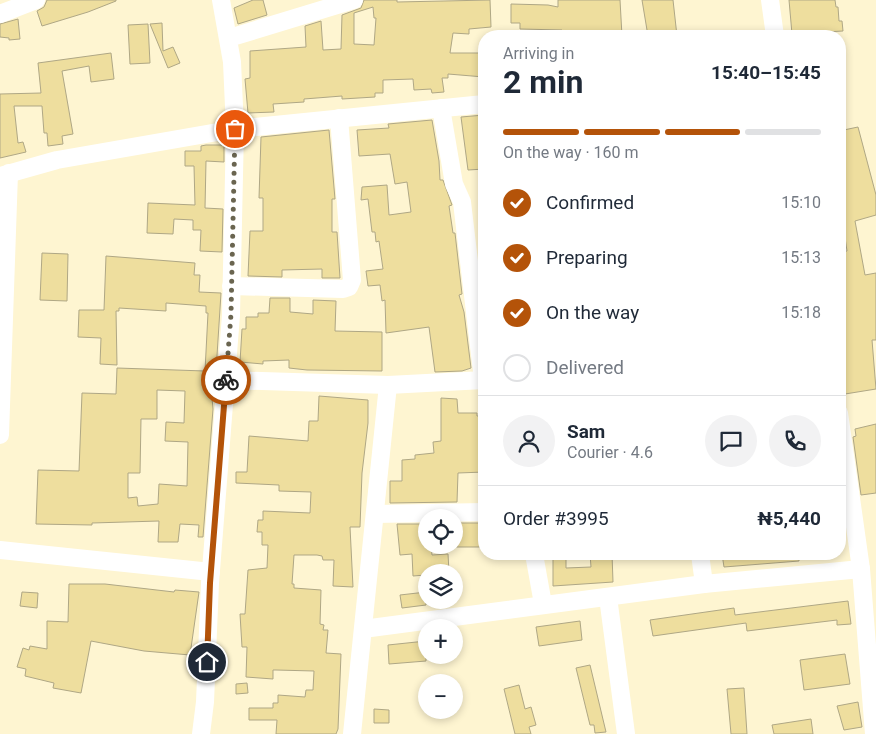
<!DOCTYPE html>
<html lang="en">
<head>
<meta charset="utf-8">
<style>
	:root { --surface:#fff; --page:#f2f2f3; --text:#1f2937; --muted:#747a83; --line:#e0e1e3; --accent:#b45309 }
	body { margin:0; font-family:Roboto,sans-serif; background:var(--page); color:var(--text); height:100vh; display:flex; flex-direction:column; font-size:19px; white-space:nowrap }
	* { box-sizing:border-box; margin:0 }
	p { font-size:16px; color:var(--muted) }
	.icon { flex:none; width:28px; height:28px; fill:none; stroke:currentColor; stroke-width:2; stroke-linecap:round; stroke-linejoin:round }
	.map { position:relative; flex:1; overflow:hidden }
	.drawer { position:absolute; left:478px; top:30px; width:368px; height:530px; display:flex; flex-direction:column; background:var(--surface); border-radius:20px; box-shadow:0 2px 8px #0003 }
	.drawer>* { flex:none }
	.controls { position:absolute; left:418px; top:509px; display:grid; gap:10px }
	.controls a { display:grid; place-items:center; width:45px; height:45px; border-radius:50%; background:var(--surface); box-shadow:0 2px 8px #0003; font-size:25px }
	.pin { position:absolute; display:grid; place-items:center; width:42px; height:42px; color:#fff; margin:-21px; border:2px solid #fff; border-radius:50%; box-shadow:0 1px 5px #0007 }
	.courier { position:absolute; display:grid; place-items:center; width:50px; height:50px; margin:-25px; border:4px solid #b45309; border-radius:50%; background:#fff; color:#222; box-shadow:0 1px 6px #0007 }
	.head em { font-style:normal; font-weight:700 }
	.head div { display:flex; flex-direction:column-reverse }
	.head { display:flex; align-items:center; justify-content:space-between; height:85px; padding:0 25px }
	h1 { font-size:32px; font-weight:700; line-height:38px }
	.bar { display:grid; grid-template-columns:repeat(4,1fr); gap:8px 5px; align-content:center; height:60px; padding:0 25px }
	.bar i { height:6px; border-radius:4px; background:var(--line) }
	.bar .current { background:var(--accent) }
	.bar p { grid-column:span 4 }
	.line { display:flex; align-items:center; gap:12px; padding:0 25px; border-top:1px solid var(--line) }
	.line div { flex:1 }
	.round { display:grid; place-items:center; flex:none; width:52px; height:52px; border-radius:26px; background:var(--page) }
	ol { padding:0 25px; list-style:none }
	li { display:flex; align-items:center; gap:15px; height:55px }
	li p { margin-inline-start:auto }
	li .icon { padding:5px; border-radius:50%; background:var(--accent); color:#fff; stroke-width:4 }
	li:last-child { color:var(--muted) }
	li i { width:28px; height:28px; border:2px solid var(--line); border-radius:50% }
	.map>svg:first-child { display:block }
	.building { fill:#eede9e; stroke:#afa785; fill-rule:evenodd }
	.lines { fill:none; stroke-linecap:round; stroke-linejoin:round }
	.minor { stroke:#fff; stroke-width:18 }
	.done { stroke:#6a6550; stroke-width:5; stroke-dasharray:0 9 }
	.route { stroke:#b45309; stroke-width:6 }
</style>
</head>
<body>
<div class="map">
<svg width="876" height="734" viewBox="0 0 876 734">
	<rect width="100%" height="100%" fill="#fef5d1"/>
	<g class="building">
		<path d="M47 0H116V1L88 12 42 26 37 11 44 7Z"/>
		<path d="M253 0H263L267 15 238 24 234 8Z"/>
		<path d="M364 0H397V2L490 0 491 27 469 29V34L453 33 450 53H484V77L448 74V78H442L444 92 432 93 431 89 414 90 413 79 383 80V93H375V97L342 99V96L304 99V102L273 104 274 112 248 113 245 79 250 78V51L306 47 305 26 321 21 323 50 341 49 342 15 361 8ZM373 7 374 18H376L374 45 354 44V13Z"/>
		<path d="M558 0H620L622 36H561L562 30 520 29V23H511V4L548 5 558 7Z"/>
		<path d="M642 0H673L677 36H648Z"/>
		<path d="M789 0H835L836 7H838L839 21H842L843 31 792 34Z"/>
		<path d="M18 19 20 39 9 40V38L0 37V24Z"/>
		<path d="M162 23 163 51 173 47 180 63 168 68 150 24Z"/>
		<path d="M148 24 150 63 130 64 128 25Z"/>
		<path d="M111 53 114 79 91 82 89 66 62 71 73 134 62 136 63 144 48 146 47 133H44L42 106H14L18 143 23 142 26 152 0 158V94L41 93 38 63Z"/>
		<path d="M484 115V169L468 170 461 117Z"/>
		<path d="M432 120 439 161 440 180H443L452 205 449 206 453 233H455L462 294 459 295 464 312 471 368 462 371 435 372 429 327 386 333 385 300 382 301 380 285 368 286 366 271 383 269 379 241 376 242 375 232H372L368 199 361 200 362 187 387 185 389 215 411 212 407 182 395 184 390 154 359 156 357 130 389 128 388 124Z"/>
		<path d="M858 127 876 195V215L855 221 865 275 876 273V340H872L876 389 845 394 841 369H845L839 327V253L847 251 844 231 839 232V131Z"/>
		<path d="M329 130 335 199H332V232H337L340 278H322V269L282 270V277L248 276 250 231H263V198H259L261 137Z"/>
		<path d="M206 145H224V162L206 161 205 208 223 209 222 252 200 251 201 230H193V220L174 219 173 234 147 233 148 203 195 205 194 166H185V151H201V146Z"/>
		<path d="M42 253 68 254 67 301 40 300Z"/>
		<path d="M106 256 195 263 194 275H200L199 292 221 293 215 387H211L213 409 203 537H198L199 525 180 524 178 542H158L159 521 92 523V525L36 524 38 470 79 471 82 393 116 394 117 368 205 371 208 313H206V306L166 303V311L119 308V311H116L117 365 100 364 101 338 78 337 79 310H104ZM157 390 185 391 184 423 166 422 165 441 188 442 187 486 159 484 158 504 138 506 137 497 128 498V473H140L141 419H157Z"/>
		<path d="M270 298H290V312L313 314V300L336 301 335 331 382 332V371L307 370 289 368V360L263 361V364L240 362 242 329H246V317H258V313H269Z"/>
		<path d="M319 396 368 400V423L362 473 360 527H350L353 587 333 586 334 560H323L322 556 317 555H294L292 584H294V588L321 590 320 624 324 625 323 630H328L326 653 341 654 338 729 336 734H276L277 720H249V708H273V703H278V695L305 697 306 690H313L314 671 276 670H273V679L246 677 247 647H242L240 614H245L248 570 267 568 268 545H262V532H257L258 520H263V511L310 513 311 492 279 491V485L236 483V472H247L249 436 308 441 309 421H318Z"/>
		<path d="M441 398 457 399 458 413H477V416H484V472L458 473 457 502 390 503V481H402V460L415 459V455L434 453 433 442 441 441Z"/>
		<path d="M876 424V493L861 495 853 437 856 436 855 429Z"/>
		<rect x="454" y="523" width="30" height="24"/>
		<path d="M397 524H426V545H431L432 555 448 554 449 572H426V575L413 576 412 554 400 555Z"/>
		<path d="M553 554H566V568L591 567 590 554H612L613 582 553 586Z"/>
		<path d="M722 554H799V561L724 567Z"/>
		<path d="M69 584H105L174 592 175 590 199 592 190 655 144 651 91 641 81 693 53 688 54 683 25 676 26 669 17 667 23 648 29 650 30 646 47 649V621L68 622Z"/>
		<path d="M22 592 38 593 37 608 20 606Z"/>
		<path d="M426 592V605L402 608 400 595Z"/>
		<path d="M848 601 851 624 837 625V620L747 631 746 623 653 636 650 620 734 608 735 615Z"/>
		<path d="M580 621 582 640 539 646 536 627Z"/>
		<path d="M426 641V661L389 664 388 645Z"/>
		<path d="M845 654 850 684 804 690 800 660Z"/>
		<path d="M590 665 606 732 595 733 594 725H590L576 668Z"/>
		<path d="M247 683 248 693 236 694V684Z"/>
		<path d="M519 685 525 709 531 707 536 725 529 727 531 734H515L504 689Z"/>
		<path d="M744 688 747 734H731L727 689Z"/>
		<path d="M858 702 862 727 844 730 837 706Z"/>
		<path d="M374 709 389 710V723H374Z"/>
		<path d="M811 719 813 734H774L772 725Z"/>
	</g>
	<g class="lines">
		<g class="minor">
			<path d="M770 0 775 36"/>
			<path d="M0 14 36 0"/>
			<path d="M229 38 354 0"/>
			<path d="M441 108 454 184 462 202 483 380"/>
			<path d="M0 176 57 160 235 129 484 104"/>
			<path d="M231 286 343 289 349 287 352 280 339 118"/>
			<path d="M226 380 388 385 484 380"/>
			<path d="M839 413 861 569 874 734"/>
			<path d="M0 435 9 173"/>
			<path d="M375 514 484 512"/>
			<path d="M0 550 211 572"/>
			<path d="M534 554 543 604"/>
			<path d="M700 554 704 584"/>
			<path d="M608 597 626 734"/>
			<path d="M363 629 704 584 861 569"/>
			<path d="M201 734 205 702 210 583 231 315 235 129 232 62 221 0"/>
			<path d="M352 734 388 385"/>
		</g>
	</g>
	<g class="lines">
		<path class="done" d="M226 380 231 314 235 129"/>
		<path class="route" d="M207 662 210 583 226 380"/>
	</g>
</svg>
<div class="controls">
<a><svg class="icon" aria-label="locate" viewBox="0 0 24 24"><circle cx="12" cy="12" r="6"/><path d="M12 2v4M12 18v4M2 12h4M18 12h4"/></svg></a>
<a><svg class="icon" aria-label="layers" viewBox="0 0 24 24"><path d="M12 4l9 5-9 5-9-5zM3 14l9 5 9-5"/></svg></a>
<a>+</a>
<a>−</a>
</div>
<div class="pin" style="left:235px;top:129px;background:#ea580c"><svg class="icon" aria-label="bag" viewBox="0 0 24 24"><path d="M5 8h14l-1 12H6zM9 8a3 3 0 0 1 6 0"/></svg></div>
<div class="pin" style="left:207px;top:662px;background:#1f2937"><svg class="icon" aria-label="home" viewBox="0 0 24 24"><path d="M3 11l9-7 9 7M6 9v11h12V9"/></svg></div>
<div class="courier" style="left:226px;top:380px"><svg class="icon" aria-label="bike" viewBox="0 0 24 24"><circle cx="6" cy="16" r="4"/><circle cx="18" cy="16" r="4"/><path d="M6 16l4-8h5l3 8M10 8l3 8H6M13 5h3"/></svg></div>
<section class="drawer">
<div class="head"><div><h1>2 min</h1><p>Arriving in</p></div><em>15:40–15:45</em></div>
<div class="bar"><i class="current"></i><i class="current"></i><i class="current"></i><i></i><p>On the way · 160 m</p></div>
<ol>
<li><svg class="icon" aria-label="check" viewBox="0 0 24 24"><path d="M5 12l5 5 9-10"/></svg>Confirmed<p>15:10</p></li>
<li><svg class="icon" aria-label="check" viewBox="0 0 24 24"><path d="M5 12l5 5 9-10"/></svg>Preparing<p>15:13</p></li>
<li><svg class="icon" aria-label="check" viewBox="0 0 24 24"><path d="M5 12l5 5 9-10"/></svg>On the way<p>15:18</p></li>
<li><i></i>Delivered</li>
</ol>
<div class="line" style="height:90px"><a class="round"><svg class="icon" aria-label="person" viewBox="0 0 24 24"><circle cx="12" cy="8" r="4"/><path d="M4 21q1-7 8-7t8 7"/></svg></a><div><b>Sam</b><p>Courier · 4.6</p></div><a class="round"><svg class="icon" aria-label="chat" viewBox="0 0 24 24"><path d="M4 5h16v11H9l-5 4z"/></svg></a><a class="round"><svg class="icon" aria-label="phone" viewBox="0 0 24 24"><path d="M5 4h4l2 5-3 2q2 4 5 5l2-3 5 2v4C11 20 4 13 5 4z"/></svg></a></div>
<div class="line" style="height:65px"><div>Order #3995</div><b>₦5,440</b></div>
</section>
</div>
</body>
</html>
